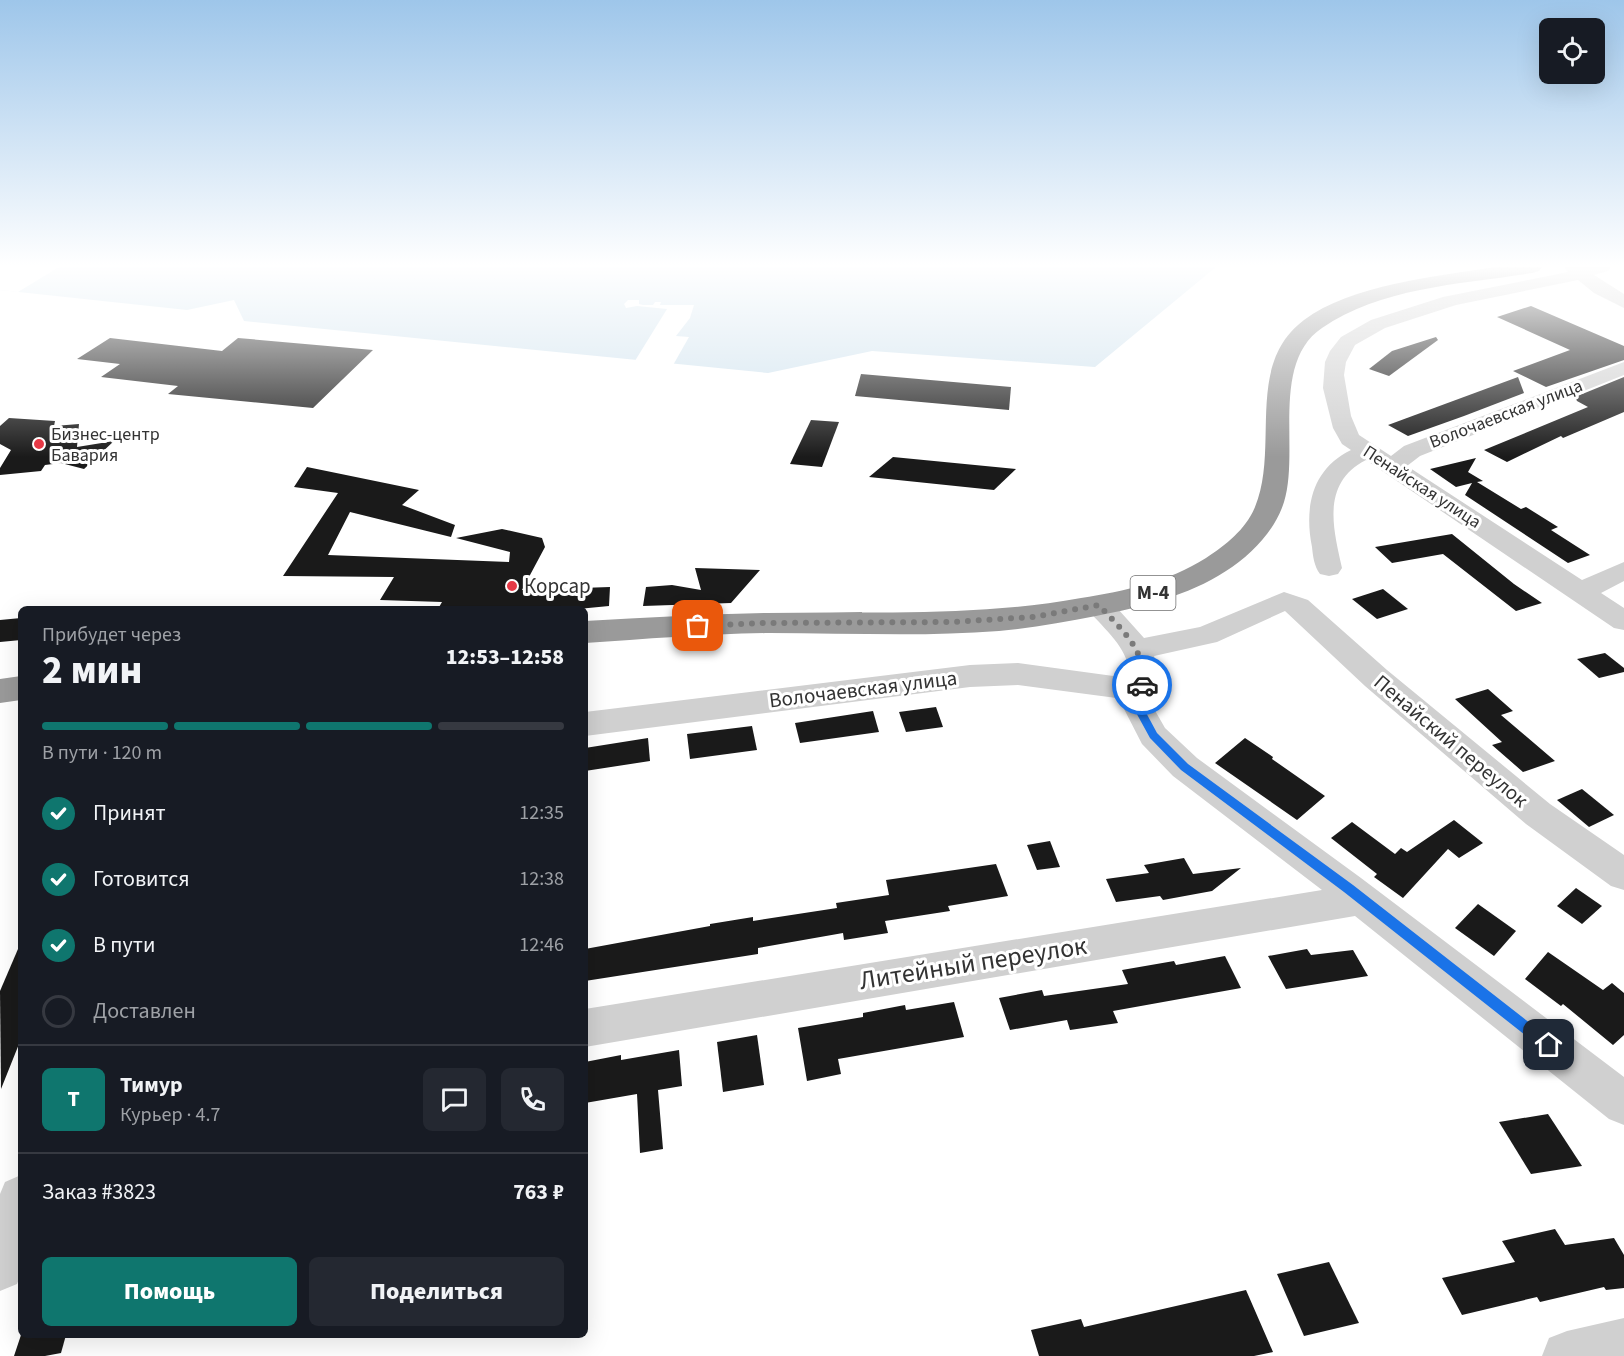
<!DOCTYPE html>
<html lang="ru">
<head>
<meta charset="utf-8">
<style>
	:root { --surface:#171b24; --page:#242831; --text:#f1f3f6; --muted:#9ea1a6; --line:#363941; --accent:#0f766e }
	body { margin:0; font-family:"Source Sans 3",sans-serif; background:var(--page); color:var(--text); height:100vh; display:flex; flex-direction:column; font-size:22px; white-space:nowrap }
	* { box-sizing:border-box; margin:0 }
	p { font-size:20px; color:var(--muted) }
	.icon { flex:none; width:33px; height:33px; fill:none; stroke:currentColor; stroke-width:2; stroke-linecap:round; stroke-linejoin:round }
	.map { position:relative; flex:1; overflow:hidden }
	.sheet { position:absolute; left:18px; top:606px; width:570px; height:732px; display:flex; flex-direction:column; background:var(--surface); border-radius:9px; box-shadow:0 6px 24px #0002 }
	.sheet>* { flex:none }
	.controls { position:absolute; left:1539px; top:18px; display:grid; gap:12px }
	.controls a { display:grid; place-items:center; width:66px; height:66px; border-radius:9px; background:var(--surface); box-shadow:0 6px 24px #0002; font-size:30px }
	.pin { position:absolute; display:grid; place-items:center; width:51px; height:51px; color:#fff; margin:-26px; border-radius:12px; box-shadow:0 3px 9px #0006 }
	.courier { position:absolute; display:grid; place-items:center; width:60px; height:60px; margin:-30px; border:4px solid #1a73e8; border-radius:50%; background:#fff; color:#222; box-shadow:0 2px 8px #0007 }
	.overview em { font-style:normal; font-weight:800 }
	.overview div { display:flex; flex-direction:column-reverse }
	.overview { display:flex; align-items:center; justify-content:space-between; height:102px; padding:0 24px }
	h1 { font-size:39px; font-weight:800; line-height:45px }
	.bar { display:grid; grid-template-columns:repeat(4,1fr); gap:9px 6px; align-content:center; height:72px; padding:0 24px }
	.bar i { height:8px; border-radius:4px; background:var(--line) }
	.bar .current { background:var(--accent) }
	.bar p { grid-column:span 4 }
	.line { display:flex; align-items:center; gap:15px; padding:0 24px; border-top:2px solid var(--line) }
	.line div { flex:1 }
	.round { display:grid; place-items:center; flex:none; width:63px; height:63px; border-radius:9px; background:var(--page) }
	ol { padding:0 24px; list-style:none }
	li { display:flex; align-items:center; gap:18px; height:66px }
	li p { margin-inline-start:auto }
	li .icon { padding:6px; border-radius:50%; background:var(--accent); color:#fff; stroke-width:4 }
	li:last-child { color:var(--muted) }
	li i { width:33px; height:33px; border:3px solid var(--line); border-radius:50% }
	.cta { display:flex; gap:12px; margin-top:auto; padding:12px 24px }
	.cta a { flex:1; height:69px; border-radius:9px; background:var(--accent); color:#fff; font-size:24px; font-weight:800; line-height:69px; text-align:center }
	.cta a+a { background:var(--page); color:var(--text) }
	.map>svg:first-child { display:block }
	.water { fill:#cfe2ee }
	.pier { fill:#fff }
	.building { fill:#1a1a1a }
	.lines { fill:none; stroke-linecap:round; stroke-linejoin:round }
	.minor { fill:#d0d0d0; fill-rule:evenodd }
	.highway { fill:#9a9a9a; fill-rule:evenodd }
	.route { fill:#1a73e8 }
	.done { stroke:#7a7a7a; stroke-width:6; stroke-dasharray:0 10.8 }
	.poi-dot { fill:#e63946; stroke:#fff; stroke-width:2 }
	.labels { text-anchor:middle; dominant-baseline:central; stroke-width:6; stroke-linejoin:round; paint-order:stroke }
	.far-street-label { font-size:18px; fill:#333; stroke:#fff }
	.far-poi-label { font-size:18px; fill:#333; stroke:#fff; text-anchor:start }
	.shield { fill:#fff; stroke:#707070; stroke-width:1.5 }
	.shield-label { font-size:20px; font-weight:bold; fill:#333 }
	.poi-label { font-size:21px; fill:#333; stroke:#fff; text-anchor:start }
	.street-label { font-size:21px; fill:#333; stroke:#fff }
	.near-street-label { font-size:26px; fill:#333; stroke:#fff }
</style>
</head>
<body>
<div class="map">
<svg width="1624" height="1356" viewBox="0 0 1624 1356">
	<rect width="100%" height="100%" fill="#fff"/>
	<path class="water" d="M0 267H1216L1095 367 872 351 768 373 244 321 234 300 187 310 0 290Z"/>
	<g class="pier">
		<path d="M0 267H59L18 292 0 290Z"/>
		<path d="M628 300H639V304L643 305H653L655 302H661L660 305H694L690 318 676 336 689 337 672 367 633 364 667 309 637 306 626 308 624 304Z"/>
	</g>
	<g class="building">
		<path d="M1531 306 1624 346V360L1546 387 1513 371 1570 350 1497 317Z"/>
		<path d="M1436 337 1438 340 1389 376 1369 369 1392 351Z"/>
		<path d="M110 338 222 351 238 338 373 350 313 408 168 394 178 386 101 377 120 364 77 359Z"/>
		<path d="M861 374 1011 387 1009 410 855 396Z"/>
		<path d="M1518 377 1524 393 1464 416 1408 436 1388 425Z"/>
		<path d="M1624 377V412L1563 438 1561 436 1507 462 1484 450 1588 407 1577 401 1575 397Z"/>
		<path d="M9 418 55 421 54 426 79 424 77 447 114 441 84 469 61 463 45 465 41 471 0 475V468L11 450 0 444V426Z"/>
		<path d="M811 420 839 422 822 467 790 464Z"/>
		<path d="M893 457 1016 469 994 490 869 477Z"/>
		<path d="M1476 458 1468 472 1483 481 1477 482 1521 509 1526 507 1558 527 1551 530 1590 555 1568 563 1465 495 1472 483 1456 487 1430 469Z"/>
		<path d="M307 467 419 490 402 505 455 525 451 537 350 512 328 555 509 562 510 552 456 538 502 529 542 538 545 547 522 590 610 587 609 606 578 609H438L442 602 380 600 394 577 283 576 338 493 294 487Z"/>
		<path d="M1452 534 1514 584 1542 603 1516 611 1443 554 1392 563 1375 547Z"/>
		<path d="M695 568 760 570 731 603 643 606 646 587 672 585 701 590Z"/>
		<path d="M1383 589 1408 609 1377 619 1352 599Z"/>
		<path d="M21 618V640L0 642V620Z"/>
		<path d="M1605 653 1624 668V672L1599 678 1577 659Z"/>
		<path d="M1488 689 1513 711 1501 715 1555 761 1523 772 1492 745 1502 742 1455 699Z"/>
		<path d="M936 707 943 727 906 732 899 712Z"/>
		<path d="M873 711 879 732 800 743 795 723Z"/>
		<path d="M752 726 757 750 690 759 687 734Z"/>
		<path d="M648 738 650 761 585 771V748Z"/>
		<path d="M1245 738 1273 757 1272 759 1325 796 1297 820 1215 763Z"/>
		<path d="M1582 789 1614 815 1589 827 1557 800Z"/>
		<path d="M1454 820 1483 843 1459 858 1448 849 1403 898 1374 877 1377 874 1331 838 1352 822 1395 854 1401 848 1407 852Z"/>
		<path d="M1050 841 1060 867 1037 870 1027 845Z"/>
		<path d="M1184 858 1193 874 1241 868 1212 891 1163 900 1160 896 1116 902 1106 879 1149 873 1144 865Z"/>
		<path d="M996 864 1008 896 948 906 950 911 885 921 888 933 844 940 843 933 758 948V954L585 981V949L710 926V924L753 917V921L837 908 836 903 889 895 886 880Z"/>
		<path d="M1576 888 1602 906 1582 924 1557 906Z"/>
		<path d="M1478 904 1516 931 1494 956 1455 928Z"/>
		<path d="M21 942V1039L1 1089 0 991Z"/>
		<path d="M1307 949 1311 955 1353 950 1368 976 1286 989 1268 956Z"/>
		<path d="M1548 952 1603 990 1612 983 1624 993V1035L1613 1045 1563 1004 1561 1006 1525 979Z"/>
		<path d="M1225 956 1241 988 1113 1011 1118 1023 1070 1030 1067 1020 1010 1030 999 998 1042 990 1044 996 1128 984 1122 970 1174 961 1176 965Z"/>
		<path d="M954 1002 964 1037 838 1059 841 1074 807 1081 798 1028 863 1017V1013L905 1005 906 1010Z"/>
		<path d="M757 1035 764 1085 723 1092 717 1042Z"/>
		<path d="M679 1050 682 1086 658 1090 663 1149 640 1153 637 1094 585 1103V1062L621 1055V1060Z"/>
		<path d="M1548 1114 1582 1166 1531 1174 1499 1122Z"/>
		<path d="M1555 1229 1565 1245 1614 1238 1624 1255V1288L1606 1290 1604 1287 1540 1302 1537 1297 1462 1315 1442 1278 1515 1262 1502 1241Z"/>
		<path d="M1329 1262 1359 1323 1304 1336 1277 1274Z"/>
		<path d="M1246 1290 1273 1352 1254 1356H1039L1031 1330 1081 1319 1084 1327Z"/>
		<path d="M21 1335H66L61 1353 45 1356H14Z"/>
	</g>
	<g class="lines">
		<g class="minor">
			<path d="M1564 267H1611L1608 271 1594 275 1624 294V308L1594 293 1578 280 1456 305 1385 328 1355 345 1346 362 1344 375 1351 416 1359 435 1391 456 1404 446 1624 362V375L1420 456 1407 466 1582 580 1624 562V581L1601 593 1624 608V630L1614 628 1366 460C1321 483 1333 528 1342 568L1338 574 1329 576 1320 574C1314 566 1313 556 1312 547 1304 507 1312 469 1351 450L1342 444 1333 428 1323 388 1325 362 1330 351 1341 337 1371 320 1443 297 1568 272Z"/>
			<path d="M1284 592 1308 600 1387 670 1550 804 1624 855V890L1611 886 1526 824 1365 686 1285 611 1217 642 1154 656 1159 673 1153 707 1165 728 1197 758 1361 878 1624 1077V1125L1609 1119 1355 916 585 1047V1009L1322 890 1173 776 1142 744 1123 707 1124 699 1018 685 970 687 585 736V712L970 665 1018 663 1128 678C1133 652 1105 630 1089 611L1085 605 1089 599 1099 596 1109 599 1144 638 1200 627Z"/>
			<path d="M21 1175V1274L17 1284 0 1291V1194L5 1182Z"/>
			<path d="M1624 1318V1356H1542L1549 1338 1567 1331Z"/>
		</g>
		<g class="highway">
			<path d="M1495 267H1542L1539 271 1532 273C1463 284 1381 287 1322 328 1270 363 1300 451 1284 502 1275 531 1251 555 1226 571 1188 596 1141 607 1096 616 1064 622 1032 628 999 631 923 637 846 633 769 633 708 634 646 639 585 643V621C646 618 706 614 767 613 873 611 976 617 1081 598 1125 591 1168 582 1206 558 1226 545 1246 529 1255 507 1280 447 1244 365 1304 320 1350 285 1438 276 1495 267Z"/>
			<path d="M21 676V700L0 703V679Z"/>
		</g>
	</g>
	<linearGradient id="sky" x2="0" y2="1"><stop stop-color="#9ec6ea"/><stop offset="0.58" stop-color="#fff"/><stop offset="1" stop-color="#fff" stop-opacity="0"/></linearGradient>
	<rect width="1624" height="457" fill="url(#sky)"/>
	<path class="route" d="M1142 681 1147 685 1143 707 1157 733 1188 764 1353 885 1553 1041 1555 1045 1553 1050 1549 1052 1544 1050 1344 892 1181 770 1150 738 1133 707 1137 685Z"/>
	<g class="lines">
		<path class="done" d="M698 626 765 623 951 622 1033 617 1099 605C1120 629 1148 650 1142 685"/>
	</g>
	<g class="poi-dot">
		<circle cx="39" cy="444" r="6"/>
		<circle cx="512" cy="586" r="6"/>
	</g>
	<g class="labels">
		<g class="far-street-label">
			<text transform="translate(1506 414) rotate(-21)">Волочаевская улица</text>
			<text transform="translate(1422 487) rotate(33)">Пенайская улица</text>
		</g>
		<g class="far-poi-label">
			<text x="51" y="434">Бизнес-центр<tspan x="51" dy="21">Бавария</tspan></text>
		</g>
		<rect class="shield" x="1130.5" y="576" width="45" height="34" rx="4.5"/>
		<g class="shield-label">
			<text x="1153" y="593">М-4</text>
		</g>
		<g class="poi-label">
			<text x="524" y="586">Корсар</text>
		</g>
		<g class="street-label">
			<text transform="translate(863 689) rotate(-7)">Волочаевская улица</text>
			<text transform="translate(1451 741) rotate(40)">Пенайский переулок</text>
		</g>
		<g class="near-street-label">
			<text transform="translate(973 963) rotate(-9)">Литейный переулок</text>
		</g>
	</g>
</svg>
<div class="controls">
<a><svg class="icon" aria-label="locate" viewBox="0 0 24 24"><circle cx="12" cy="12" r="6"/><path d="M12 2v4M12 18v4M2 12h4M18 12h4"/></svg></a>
</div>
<div class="pin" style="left:698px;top:626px;background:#ea580c"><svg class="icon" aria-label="bag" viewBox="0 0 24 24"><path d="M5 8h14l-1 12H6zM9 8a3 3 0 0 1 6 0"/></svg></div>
<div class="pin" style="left:1549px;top:1045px;background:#1f2937"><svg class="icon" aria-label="home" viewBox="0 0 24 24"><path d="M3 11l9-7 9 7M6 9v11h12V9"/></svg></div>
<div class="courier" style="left:1142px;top:685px"><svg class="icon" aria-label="car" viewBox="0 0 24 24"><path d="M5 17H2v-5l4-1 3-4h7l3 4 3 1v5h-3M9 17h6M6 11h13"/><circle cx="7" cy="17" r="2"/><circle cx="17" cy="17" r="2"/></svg></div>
<section class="sheet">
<div class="overview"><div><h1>2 мин</h1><p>Прибудет через</p></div><em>12:53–12:58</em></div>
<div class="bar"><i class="current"></i><i class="current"></i><i class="current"></i><i></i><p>В пути · 120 m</p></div>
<ol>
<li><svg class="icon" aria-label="check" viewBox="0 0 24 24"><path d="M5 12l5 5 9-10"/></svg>Принят<p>12:35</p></li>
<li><svg class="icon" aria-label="check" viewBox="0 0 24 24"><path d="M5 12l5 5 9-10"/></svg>Готовится<p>12:38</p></li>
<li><svg class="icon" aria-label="check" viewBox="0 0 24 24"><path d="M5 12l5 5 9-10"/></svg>В пути<p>12:46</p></li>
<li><i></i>Доставлен</li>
</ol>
<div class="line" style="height:108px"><b class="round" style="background:var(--accent);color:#fff">Т</b><div><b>Тимур</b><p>Курьер · 4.7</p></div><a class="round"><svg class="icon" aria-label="chat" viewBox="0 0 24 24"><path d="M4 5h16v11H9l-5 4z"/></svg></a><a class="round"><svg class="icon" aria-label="phone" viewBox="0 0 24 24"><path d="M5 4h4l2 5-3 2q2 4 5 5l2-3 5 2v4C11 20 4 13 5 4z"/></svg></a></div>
<div class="line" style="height:78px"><div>Заказ #3823</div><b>763 ₽</b></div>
<div class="cta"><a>Помощь</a><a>Поделиться</a></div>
</section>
</div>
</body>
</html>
